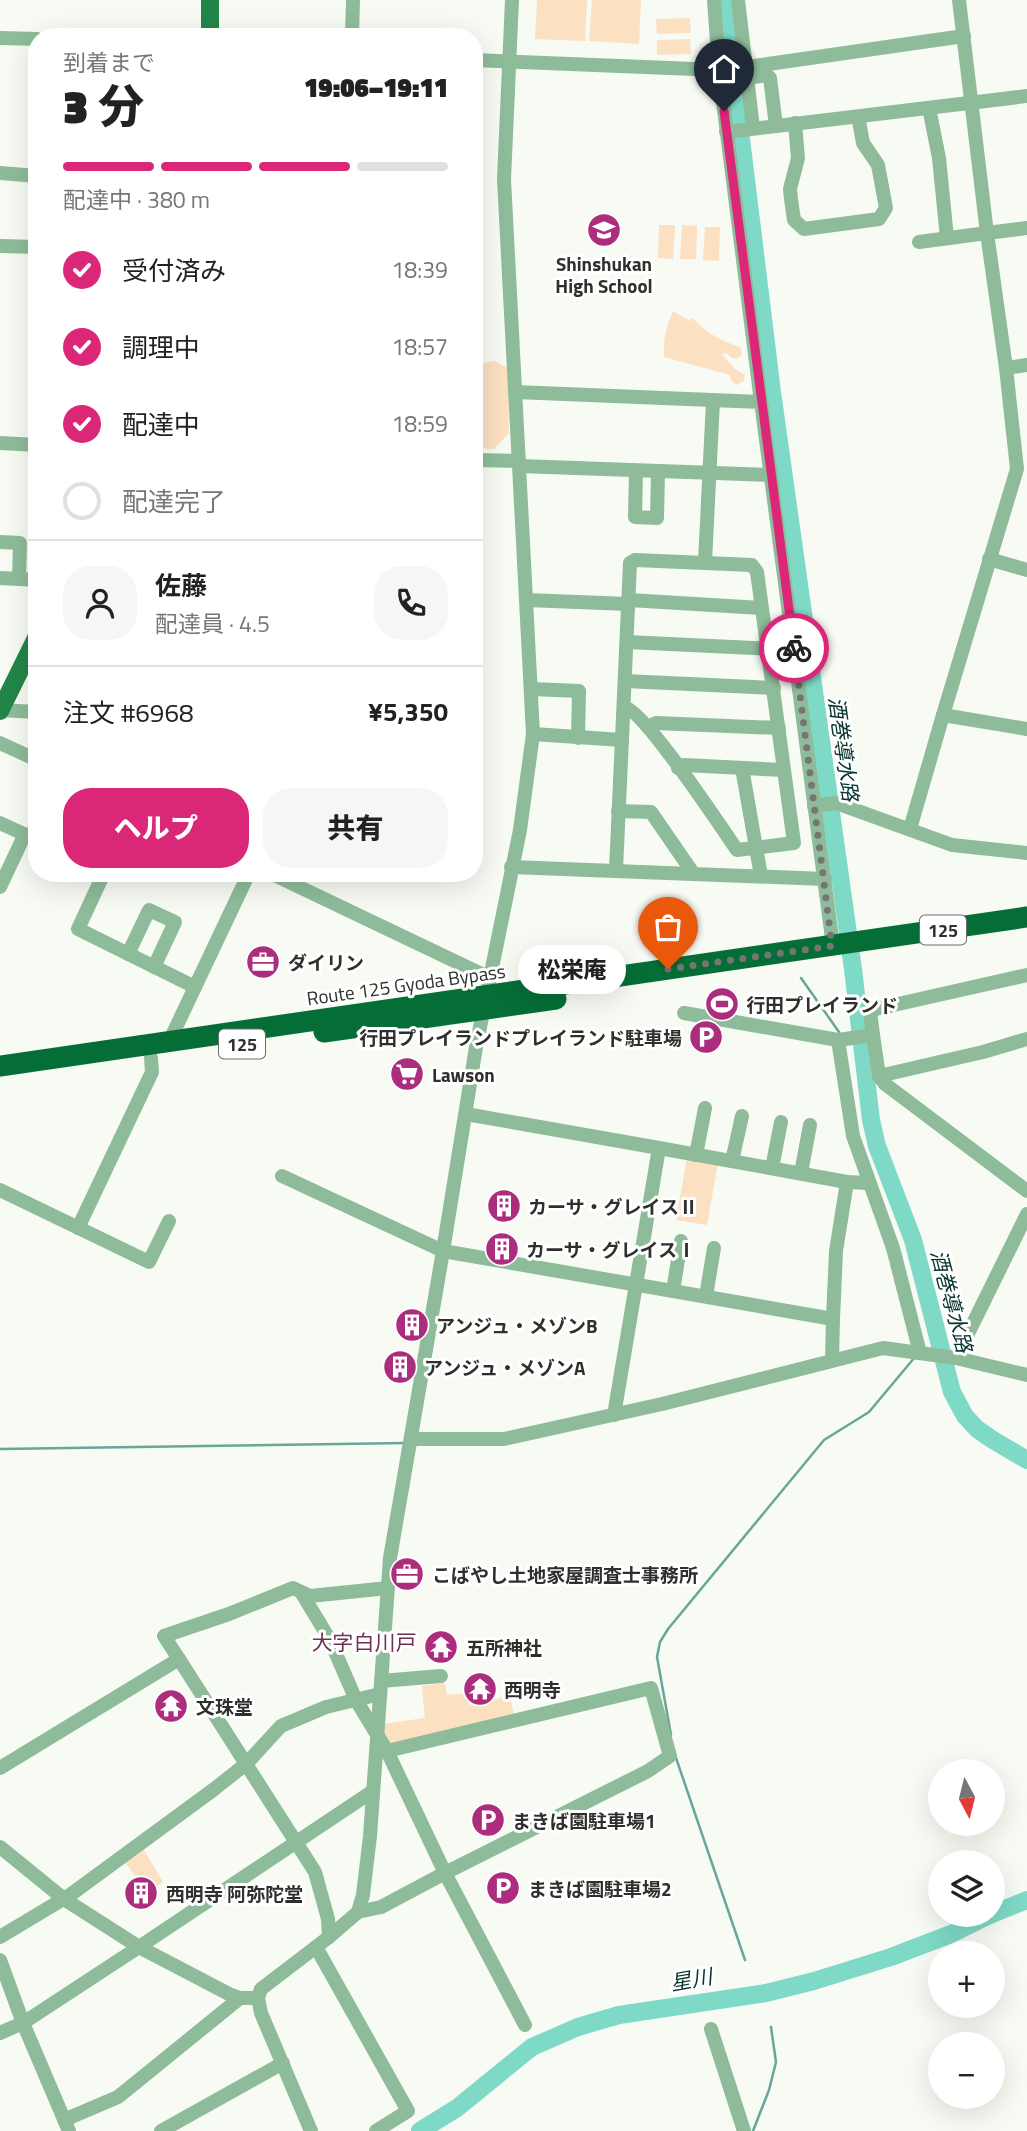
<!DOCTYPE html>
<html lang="ja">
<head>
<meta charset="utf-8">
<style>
	:root { --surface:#fff; --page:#f6f6f6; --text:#222; --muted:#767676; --line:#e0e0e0; --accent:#db2777 }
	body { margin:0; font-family:"Titillium Web","Noto Sans JP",sans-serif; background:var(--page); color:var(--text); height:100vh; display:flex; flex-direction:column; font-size:26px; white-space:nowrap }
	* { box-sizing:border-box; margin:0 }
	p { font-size:23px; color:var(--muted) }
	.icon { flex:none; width:38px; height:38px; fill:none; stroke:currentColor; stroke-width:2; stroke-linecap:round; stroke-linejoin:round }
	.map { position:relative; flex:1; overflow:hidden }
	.drawer { position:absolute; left:28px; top:28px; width:455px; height:854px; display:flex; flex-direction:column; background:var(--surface); border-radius:28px; box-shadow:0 7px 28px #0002 }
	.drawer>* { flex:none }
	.needle { width:46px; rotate:173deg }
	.buttons { position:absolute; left:928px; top:1759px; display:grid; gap:14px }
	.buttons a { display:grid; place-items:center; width:77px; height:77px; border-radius:50%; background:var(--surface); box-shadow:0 7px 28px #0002; font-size:35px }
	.pin { position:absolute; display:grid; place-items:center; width:60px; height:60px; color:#fff; margin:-72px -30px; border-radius:50% 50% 50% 0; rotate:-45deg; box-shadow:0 0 7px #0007 }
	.pin .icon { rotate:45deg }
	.courier { position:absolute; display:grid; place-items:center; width:70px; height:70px; margin:-35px; border:5px solid #db2777; border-radius:50%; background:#fff; color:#222; box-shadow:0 2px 9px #0007 }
	.bubble { position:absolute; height:49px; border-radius:24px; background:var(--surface); box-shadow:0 7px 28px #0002; font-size:23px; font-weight:800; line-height:49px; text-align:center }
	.overview em { font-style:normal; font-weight:800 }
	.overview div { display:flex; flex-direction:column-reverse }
	.overview { display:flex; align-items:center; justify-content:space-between; height:119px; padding:0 35px }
	h1 { font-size:46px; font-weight:800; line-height:52px }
	.bar { display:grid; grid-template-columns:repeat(4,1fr); gap:10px 7px; align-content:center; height:84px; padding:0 35px }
	.bar i { height:9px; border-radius:5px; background:var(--line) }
	.bar .selected { background:var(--accent) }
	.bar p { grid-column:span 4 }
	.line { display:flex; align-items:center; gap:18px; padding:0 35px; border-top:2px solid var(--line) }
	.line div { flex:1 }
	.round { display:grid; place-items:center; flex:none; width:74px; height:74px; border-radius:28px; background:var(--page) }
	ol { padding:0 35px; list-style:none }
	li { display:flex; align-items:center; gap:21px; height:77px }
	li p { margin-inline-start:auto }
	li .icon { padding:7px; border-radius:50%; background:var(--accent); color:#fff; stroke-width:4 }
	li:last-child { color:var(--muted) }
	li i { width:38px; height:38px; border:4px solid var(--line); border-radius:50% }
	.button { display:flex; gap:14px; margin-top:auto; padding:14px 35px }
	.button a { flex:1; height:80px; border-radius:28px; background:var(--accent); color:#fff; font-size:28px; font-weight:800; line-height:80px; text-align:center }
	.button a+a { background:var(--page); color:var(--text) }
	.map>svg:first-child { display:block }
	.green { fill:#fbe0c2 }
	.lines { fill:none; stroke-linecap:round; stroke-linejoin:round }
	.stream { stroke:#66a799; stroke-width:2.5 }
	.river { stroke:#7edac7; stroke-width:18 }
	.minor { stroke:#8ebc9a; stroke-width:14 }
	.major { stroke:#228649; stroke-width:18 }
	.highway { stroke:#056e37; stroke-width:21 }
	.done { stroke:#757673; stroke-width:7; stroke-dasharray:0 12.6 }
	.route { stroke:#db2777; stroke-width:9 }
	.labels { text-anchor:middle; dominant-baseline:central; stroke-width:6; stroke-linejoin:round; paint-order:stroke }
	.shield { fill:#fff; stroke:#6d6d6c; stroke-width:2 }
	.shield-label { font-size:18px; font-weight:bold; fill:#2f2f2d }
	.poi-label { font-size:19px; font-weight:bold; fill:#2f2f2d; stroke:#fff; text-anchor:start }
	.street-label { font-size:19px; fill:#2f2f2d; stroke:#fff }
	.water-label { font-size:21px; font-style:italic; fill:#07342d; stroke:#fff }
	.neighbourhood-label { font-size:21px; fill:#6f3055; stroke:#fff }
</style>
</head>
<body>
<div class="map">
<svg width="1027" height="2131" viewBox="0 0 1027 2131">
	<rect width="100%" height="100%" fill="#f8faf4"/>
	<g class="green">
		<path d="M537 0H587L585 41 535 39Z"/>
		<path d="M592 0H641L639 44 589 41Z"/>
		<path d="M690 18 691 33 657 34 656 19Z"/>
		<path d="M690 39 691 54 657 55V40Z"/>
		<path d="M659 225H675L673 259 658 258Z"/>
		<path d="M682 225 697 226 696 259H680Z"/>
		<path d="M705 227H720L719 261 703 260Z"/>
		<path d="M673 311 690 321 693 318C706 334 724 341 741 348L742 354 737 359 730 357 727 353 722 354 735 369 745 375 744 381 737 385 731 380 730 375 664 357C663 341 666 326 673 311Z"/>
		<path d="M495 361 508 368 509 433 494 449 474 448V364Z"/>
		<path d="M687 1158 718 1163 707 1225 676 1220Z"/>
		<path d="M445 1683 447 1695 466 1693 469 1705 510 1696 514 1715 389 1747 380 1733 382 1724 425 1718 422 1686Z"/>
		<path d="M144 1850 163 1882 150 1891 141 1878 138 1880 125 1862Z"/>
	</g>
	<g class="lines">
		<g class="stream">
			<path d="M801 978 839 1032"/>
			<path d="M0 1449 406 1443"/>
			<path d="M671 1735 657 1657 660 1642 668 1629 824 1440 869 1412 915 1357"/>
			<path d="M675 1755 745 1960"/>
			<path d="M753 2131 769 2090 776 2062 771 2027"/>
		</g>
		<g class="river">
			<path d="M724 0 772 392 853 969 871 1120 877 1146 913 1240 952 1392 965 1416 977 1429 993 1440 1027 1460"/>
			<path d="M992 1914 1027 1900"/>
			<path d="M420 2131 457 2108 532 2047 578 2027 619 2015 766 1993 814 1981 891 1957 951 1934 992 1914"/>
		</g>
		<g class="minor">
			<path d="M714 0 719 70"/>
			<path d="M738 0 753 128"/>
			<path d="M959 0 987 233 1027 228"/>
			<path d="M352 37 353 0"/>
			<path d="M0 38 37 39"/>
			<path d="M474 60 719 70 761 402"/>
			<path d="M747 67 964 36"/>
			<path d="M748 78 767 75 770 78 776 126"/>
			<path d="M929 108 939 158 947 238"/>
			<path d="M795 123 798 158 790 189 791 199 794 220 804 229 879 219 886 208 878 165 863 143 859 121"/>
			<path d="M726 132 1027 96"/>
			<path d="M0 173 37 176"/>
			<path d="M919 242 987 233 1006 368 1027 365"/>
			<path d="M0 246 37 247"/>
			<path d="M515 392 761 402 833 946"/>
			<path d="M0 443 37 445"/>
			<path d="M474 460 519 461"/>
			<path d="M520 466 770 475"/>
			<path d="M636 471 635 517 657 518 658 472"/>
			<path d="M0 542 20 543 19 579"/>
			<path d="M989 559 1027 570"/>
			<path d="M705 562 713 401"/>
			<path d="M0 578 37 580"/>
			<path d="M526 600 629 604"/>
			<path d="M629 600 761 608"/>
			<path d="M627 642 794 650"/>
			<path d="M625 681 774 688"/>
			<path d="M531 689 579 691 578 738"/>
			<path d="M0 710 37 712"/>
			<path d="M943 715 1017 469 1006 368"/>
			<path d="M648 727 656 723 779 728"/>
			<path d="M533 734 622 740"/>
			<path d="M0 743 37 760"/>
			<path d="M678 768 684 765 784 770"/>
			<path d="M742 768 761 876"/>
			<path d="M814 806 836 803 952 845 1027 853"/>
			<path d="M618 811 651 812 693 873"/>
			<path d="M0 823 37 840"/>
			<path d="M910 829 943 715 1027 729"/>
			<path d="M511 867 825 879"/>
			<path d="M616 870 630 563 635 560 752 565 757 572 794 843 737 850C721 827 644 710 624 707"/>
			<path d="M104 873 78 929 195 987"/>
			<path d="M270 873 490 978"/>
			<path d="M0 887 25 834"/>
			<path d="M128 954 149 910 175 922 154 967"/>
			<path d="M684 1013 838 1040 853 1136 893 1248 920 1353"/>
			<path d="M873 1035 870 1011 876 1009 1027 975"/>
			<path d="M838 1040 873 1035 879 1076 983 1052 1027 1039"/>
			<path d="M169 1042 249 873"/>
			<path d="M879 1076 885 1084 1027 1191"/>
			<path d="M466 1114 659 1148 614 1415"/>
			<path d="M659 1148 847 1182 868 1183"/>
			<path d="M696 1155 705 1108"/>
			<path d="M732 1161 742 1116"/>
			<path d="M772 1168 781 1122"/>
			<path d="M801 1173 810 1125"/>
			<path d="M282 1176 443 1251 833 1319 832 1360"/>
			<path d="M0 1190 149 1262 169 1221"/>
			<path d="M78 1228 152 1072 151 1058"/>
			<path d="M673 1291 681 1241"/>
			<path d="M706 1296 714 1248"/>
			<path d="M833 1319 836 1251 847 1182"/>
			<path d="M956 1358 1027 1214"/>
			<path d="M411 1439H504L662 1404 883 1348 956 1358 1027 1375"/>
			<path d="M301 1592 330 1640 356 1700 387 1751 651 1688 670 1756 648 1771 445 1873 525 2025"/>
			<path d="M179 1659 164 1636 229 1614 293 1588 310 1596 388 1588"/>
			<path d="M381 1681 441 1676"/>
			<path d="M0 1768 179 1659 315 1872 328 1919 329 1937"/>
			<path d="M0 1847 64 1899 139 1947 229 1994 240 1998H258"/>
			<path d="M358 1912 381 1907 445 1873 387 1751"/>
			<path d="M0 1937 70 1895 213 1790 246 1764 281 1726 326 1707 380 1694"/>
			<path d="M316 1947 408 2111 376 2131"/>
			<path d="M0 1960 23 2023 69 2131"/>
			<path d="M711 2029 744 2131"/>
			<path d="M0 2033 23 2023 139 1947 373 1791"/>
			<path d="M64 2120 118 2097 240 1998"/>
			<path d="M161 2131 283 2063"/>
			<path d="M311 2131 261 2013 258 1998 261 1989 329 1937 358 1912 363 1895 370 1836 390 1558 443 1251 476 1047 520 830 533 734 504 179 512 0"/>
		</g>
		<g class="major">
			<path d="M210 0V37"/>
			<path d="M0 711 37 636"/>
		</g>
		<g class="highway">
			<path d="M324 1032 556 999"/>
			<path d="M0 1066 1027 917"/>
		</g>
	</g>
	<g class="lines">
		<path class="done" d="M668 969 832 946 794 648"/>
		<path class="route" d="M724 111 794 648"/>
	</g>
	<defs>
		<g id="school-disc" transform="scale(1.75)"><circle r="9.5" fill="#ac2d7d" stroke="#fff"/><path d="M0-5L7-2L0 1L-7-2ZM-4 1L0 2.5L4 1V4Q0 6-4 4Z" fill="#fff"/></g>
		<g id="office-disc" transform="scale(1.75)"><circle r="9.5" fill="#ac2d7d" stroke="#fff"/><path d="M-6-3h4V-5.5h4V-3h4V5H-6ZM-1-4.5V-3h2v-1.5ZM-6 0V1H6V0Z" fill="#fff"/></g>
		<g id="stadium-disc" transform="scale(1.75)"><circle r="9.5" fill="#ac2d7d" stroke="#fff"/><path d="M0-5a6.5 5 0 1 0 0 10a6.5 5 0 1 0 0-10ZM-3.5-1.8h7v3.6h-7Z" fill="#fff"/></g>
		<g id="parking-disc" transform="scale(1.75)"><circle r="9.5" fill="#ac2d7d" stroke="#fff"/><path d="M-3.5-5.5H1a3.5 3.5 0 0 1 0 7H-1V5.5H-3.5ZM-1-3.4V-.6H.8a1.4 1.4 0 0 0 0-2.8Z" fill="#fff"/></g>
		<g id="supermarket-disc" transform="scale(1.75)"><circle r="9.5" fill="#ac2d7d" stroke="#fff"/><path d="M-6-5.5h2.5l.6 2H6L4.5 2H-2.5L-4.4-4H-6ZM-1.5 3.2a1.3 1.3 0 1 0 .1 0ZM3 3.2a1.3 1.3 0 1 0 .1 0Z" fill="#fff"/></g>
		<g id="building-disc" transform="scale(1.75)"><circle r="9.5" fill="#ac2d7d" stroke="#fff"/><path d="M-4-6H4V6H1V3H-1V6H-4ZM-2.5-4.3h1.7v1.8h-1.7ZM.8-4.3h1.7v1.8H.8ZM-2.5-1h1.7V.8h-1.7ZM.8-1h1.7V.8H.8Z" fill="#fff"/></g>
		<g id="temple-disc" transform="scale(1.75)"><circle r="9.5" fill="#ac2d7d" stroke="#fff"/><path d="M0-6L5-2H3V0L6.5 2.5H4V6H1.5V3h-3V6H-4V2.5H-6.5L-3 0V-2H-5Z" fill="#fff"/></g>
	</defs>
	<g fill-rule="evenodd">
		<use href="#school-disc" x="604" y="230"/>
		<use href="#office-disc" x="263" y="962"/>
		<use href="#stadium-disc" x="722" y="1004"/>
		<use href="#parking-disc" x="706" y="1037"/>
		<use href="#supermarket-disc" x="407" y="1074"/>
		<use href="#building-disc" x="504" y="1206"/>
		<use href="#building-disc" x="502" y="1249"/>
		<use href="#building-disc" x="412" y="1325"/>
		<use href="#building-disc" x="400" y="1367"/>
		<use href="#office-disc" x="407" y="1574"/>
		<use href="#temple-disc" x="441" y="1647"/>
		<use href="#temple-disc" x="480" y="1689"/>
		<use href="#temple-disc" x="171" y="1706"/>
		<use href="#parking-disc" x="488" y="1820"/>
		<use href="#parking-disc" x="503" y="1888"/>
		<use href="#building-disc" x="141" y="1893"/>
	</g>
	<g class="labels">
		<g class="shield">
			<rect x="920" y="915.5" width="46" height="29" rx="5"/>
			<rect x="219" y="1029.5" width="46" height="29" rx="5"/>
		</g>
		<g class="shield-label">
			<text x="943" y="930">125</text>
			<text x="242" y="1044">125</text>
		</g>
		<g class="poi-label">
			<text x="604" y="263" text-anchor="middle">Shinshukan<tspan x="604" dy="22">High School</tspan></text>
			<text x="288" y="962">ダイリン</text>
			<text x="746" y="1004">行田プレイランド</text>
			<text x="682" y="1037" text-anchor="end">行田プレイランドプレイランド駐車場</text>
			<text x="432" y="1074">Lawson</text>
			<text x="528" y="1206">カーサ・グレイスⅡ</text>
			<text x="526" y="1249">カーサ・グレイスⅠ</text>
			<text x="436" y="1325">アンジュ・メゾンB</text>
			<text x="424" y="1367">アンジュ・メゾンA</text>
			<text x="432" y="1574">こばやし土地家屋調査士事務所</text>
			<text x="466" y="1647">五所神社</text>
			<text x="504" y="1689">西明寺</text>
			<text x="196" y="1706">文珠堂</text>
			<text x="512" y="1820">まきば園駐車場1</text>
			<text x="528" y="1888">まきば園駐車場2</text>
			<text x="166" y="1893">西明寺 阿弥陀堂</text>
		</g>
		<g class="street-label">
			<text transform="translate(406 984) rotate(-8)">Route 125 Gyoda Bypass</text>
		</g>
		<g class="water-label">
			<text transform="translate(844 749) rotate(82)">酒巻導水路</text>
			<text transform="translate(952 1301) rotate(75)">酒巻導水路</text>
			<text transform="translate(691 1979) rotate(-10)">星川</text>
		</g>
		<g class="neighbourhood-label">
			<text x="364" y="1642">大字白川戸</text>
		</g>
	</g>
</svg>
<div class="buttons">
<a><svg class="needle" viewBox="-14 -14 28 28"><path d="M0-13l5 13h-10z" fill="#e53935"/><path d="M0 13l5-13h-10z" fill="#767676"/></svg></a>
<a><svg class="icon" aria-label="layers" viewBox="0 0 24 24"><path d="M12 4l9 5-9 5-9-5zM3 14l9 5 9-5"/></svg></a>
<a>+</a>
<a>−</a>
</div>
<div class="pin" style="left:668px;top:969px;background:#ea580c"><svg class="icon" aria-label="bag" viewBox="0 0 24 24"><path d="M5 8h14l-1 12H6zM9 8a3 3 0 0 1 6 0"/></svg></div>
<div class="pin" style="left:724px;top:111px;background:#1f2937"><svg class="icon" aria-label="home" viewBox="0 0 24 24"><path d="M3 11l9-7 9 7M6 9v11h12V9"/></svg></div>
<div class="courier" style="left:794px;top:648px"><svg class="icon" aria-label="bike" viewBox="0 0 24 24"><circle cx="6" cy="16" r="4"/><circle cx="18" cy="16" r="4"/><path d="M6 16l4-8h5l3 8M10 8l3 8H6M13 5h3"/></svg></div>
<div class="bubble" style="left:518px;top:945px;width:108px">松栄庵</div>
<section class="drawer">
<div class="overview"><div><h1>3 分</h1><p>到着まで</p></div><em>19:06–19:11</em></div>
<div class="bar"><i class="selected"></i><i class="selected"></i><i class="selected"></i><i></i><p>配達中 · 380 m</p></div>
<ol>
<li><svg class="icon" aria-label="check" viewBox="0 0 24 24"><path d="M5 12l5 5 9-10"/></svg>受付済み<p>18:39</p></li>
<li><svg class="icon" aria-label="check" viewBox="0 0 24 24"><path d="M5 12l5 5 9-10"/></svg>調理中<p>18:57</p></li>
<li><svg class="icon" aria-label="check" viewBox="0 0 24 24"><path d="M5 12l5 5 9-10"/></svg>配達中<p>18:59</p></li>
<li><i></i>配達完了</li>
</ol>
<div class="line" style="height:126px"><a class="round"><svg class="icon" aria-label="person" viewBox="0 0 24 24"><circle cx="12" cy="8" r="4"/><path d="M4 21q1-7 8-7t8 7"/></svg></a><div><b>佐藤</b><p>配達員 · 4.5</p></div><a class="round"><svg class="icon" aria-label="phone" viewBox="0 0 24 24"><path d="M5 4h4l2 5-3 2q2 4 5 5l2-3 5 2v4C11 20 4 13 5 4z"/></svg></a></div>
<div class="line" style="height:91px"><div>注文 #6968</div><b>¥5,350</b></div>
<div class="button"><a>ヘルプ</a><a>共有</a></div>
</section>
</div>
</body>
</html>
